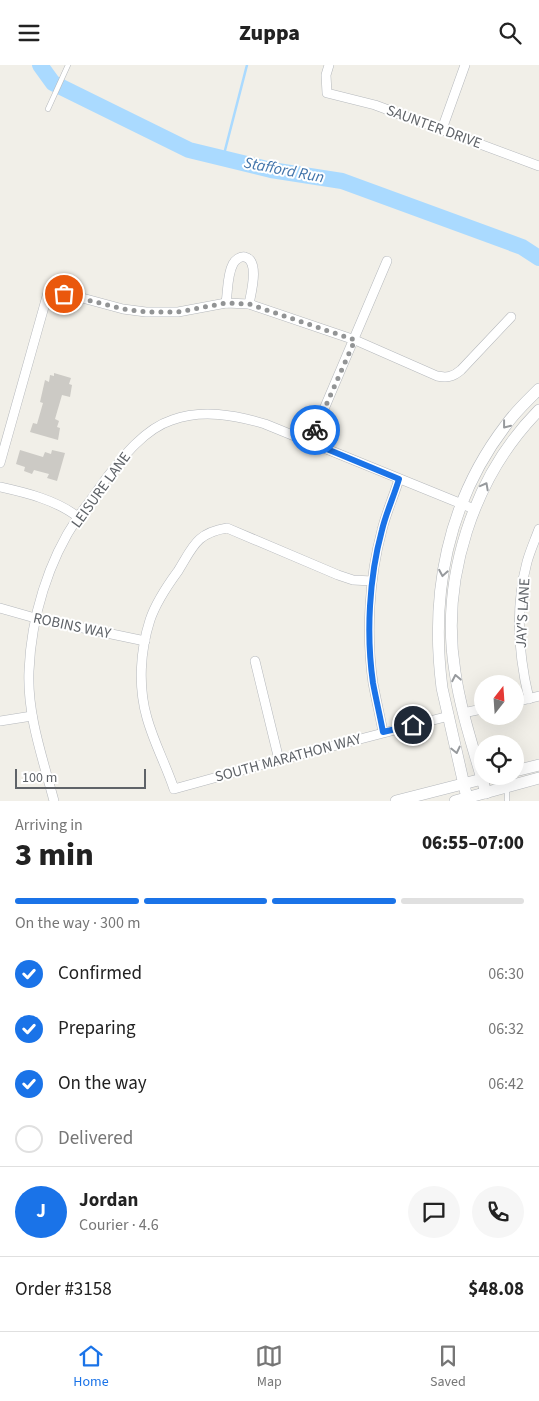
<!DOCTYPE html>
<html lang="en">
<head>
<meta charset="utf-8">
<style>
	:root { --surface:#fff; --page:#f6f6f6; --text:#222; --muted:#767676; --line:#e0e0e0; --accent:#1a73e8 }
	body { margin:0; font-family:"Source Sans 3",sans-serif; background:var(--page); color:var(--text); height:100vh; display:flex; flex-direction:column; font-size:19px; white-space:nowrap }
	* { box-sizing:border-box; margin:0 }
	p { font-size:16px; color:var(--muted) }
	.icon { flex:none; width:28px; height:28px; fill:none; stroke:currentColor; stroke-width:2; stroke-linecap:round; stroke-linejoin:round }
	.map { position:relative; height:736px; overflow:hidden }
	.side { display:flex; flex-direction:column; background:var(--surface); flex:1 }
	.side>* { flex:none }
	.needle { width:32px; rotate:17deg }
	.controls { position:absolute; left:474px; top:610px; display:grid; gap:10px }
	.controls a { display:grid; place-items:center; width:50px; height:50px; border-radius:50%; background:var(--surface); box-shadow:0 5px 20px #0002; font-size:25px }
	.scale { position:absolute; left:15px; bottom:12px; width:131px; box-sizing:border-box; padding-left:5px; border:2px solid #5f6368; border-top:0; font-size:14px; line-height:18px; white-space:nowrap; color:#5f6368; -webkit-text-stroke:4px #fff; paint-order:stroke }
	.pin { position:absolute; display:grid; place-items:center; width:42px; height:42px; color:#fff; margin:-21px; border:2px solid #fff; border-radius:50%; box-shadow:0 1px 5px #0007 }
	.courier { position:absolute; display:grid; place-items:center; width:50px; height:50px; margin:-25px; border:4px solid #1a73e8; border-radius:50%; background:#fff; color:#222; box-shadow:0 1px 6px #0007 }
	.overview em { font-style:normal; font-weight:800 }
	.overview div { display:flex; flex-direction:column-reverse }
	.overview { display:flex; align-items:center; justify-content:space-between; height:85px; padding:0 15px }
	h1 { font-size:32px; font-weight:800; line-height:38px }
	.bar { display:grid; grid-template-columns:repeat(4,1fr); gap:8px 5px; align-content:center; height:60px; padding:0 15px }
	.bar i { height:6px; border-radius:4px; background:var(--line) }
	.bar .active { background:var(--accent) }
	.bar p { grid-column:span 4 }
	.line { display:flex; align-items:center; gap:12px; padding:0 15px; border-top:1px solid var(--line) }
	.line div { flex:1 }
	.round { display:grid; place-items:center; flex:none; width:52px; height:52px; border-radius:26px; background:var(--page) }
	ol { padding:0 15px; list-style:none }
	li { display:flex; align-items:center; gap:15px; height:55px }
	li p { margin-inline-start:auto }
	li .icon { padding:5px; border-radius:50%; background:var(--accent); color:#fff; stroke-width:4 }
	li:last-child { color:var(--muted) }
	li i { width:28px; height:28px; border:2px solid var(--line); border-radius:50% }
	header { display:flex; justify-content:space-between; align-items:center; height:65px; padding:0 15px; background:var(--surface); font-size:22px; font-weight:800 }
	.tabs { display:flex; justify-content:space-around; align-items:center; height:70px; border-top:1px solid var(--line); background:var(--surface); font-size:14px; color:var(--muted) }
	.tabs a { display:grid; justify-items:center; gap:2px }
	.tabs .active { color:var(--accent) }
	.map>svg:first-child { display:block }
	.lines { fill:none; stroke-linecap:round; stroke-linejoin:round }
	.stream { stroke:#aadaff; stroke-width:2.5 }
	.river { stroke:#aadaff; stroke-width:16 }
	.building { fill:#cccac5 }
	.service-casing { stroke:#b5b8bc; stroke-width:5.5 }
	.minor-casing { stroke:#b5b8bc; stroke-width:10 }
	.tertiary-casing { stroke:#b5b8bc; stroke-width:12 }
	.service { stroke:#fff; stroke-width:4.5 }
	.minor { stroke:#fff; stroke-width:9 }
	.tertiary { stroke:#fff; stroke-width:11 }
	.oneway { stroke:#979a9d }
	.done { stroke:#929495; stroke-width:5; stroke-dasharray:0 9 }
	.route { stroke:#1a73e8; stroke-width:6 }
	.labels { text-anchor:middle; dominant-baseline:central; stroke-width:4; stroke-linejoin:round; paint-order:stroke }
	.street-label { font-size:15px; fill:#5f6368; stroke:#fff }
	.water-label { font-size:16px; font-style:italic; fill:#4174aa; stroke:#fff }
</style>
</head>
<body>
<header><svg class="icon" aria-label="menu" viewBox="0 0 24 24"><path d="M4 6h16M4 12h16M4 18h16"/></svg>Zuppa<svg class="icon" aria-label="search" viewBox="0 0 24 24"><circle cx="10" cy="10" r="6"/><path d="M15 15l6 6"/></svg></header>
<div class="map">
<svg width="539" height="736" viewBox="0 0 539 736">
	<rect width="100%" height="100%" fill="#f1efe8"/>
	<g class="lines">
		<path class="stream" d="M223 93 247 0"/>
		<path class="river" d="M40 0 53 18 189 85 271 105 342 116 522 182 539 193"/>
	</g>
	<g class="building">
		<path d="M54 308 71 313 69 319 72 320 70 332 62 330 55 354 59 356 57 362 60 363 58 375 30 367 33 358 37 359 43 338 40 337 45 315 49 317 50 310 54 311Z"/>
		<path d="M20 385 43 392 45 387 51 389 52 385 65 388 57 416 47 413 49 409 34 405 32 409 24 406 25 402 16 399Z"/>
	</g>
	<g class="lines">
		<g class="service-casing">
			<g id="service">
				<path d="M48 44 68 0"/>
				<path d="M507 723V736"/>
			</g>
		</g>
		<g class="minor-casing">
			<g id="minor">
				<path d="M329 0 326 10 327 28 375 40 539 101"/>
				<path d="M442 64 465 0"/>
				<path d="M226 238C228 226 227 210 233 199 235 195 240 191 245 192 260 196 251 228 249 239"/>
				<path d="M310 377 387 196"/>
				<path d="M0 398 49 224 123 244 146 247H178L226 238 249 239 355 275 437 311C447 313 453 312 461 305L511 252"/>
				<path d="M0 422C27 428 56 435 78 452"/>
				<path d="M372 516 353 515 338 510 227 463C196 468 193 482 178 506 167 521 156 537 150 555 140 586 138 622 147 653 154 678 166 700 174 724L279 695 449 651"/>
				<path d="M0 543 35 553 145 576"/>
				<path d="M255 596 279 695"/>
				<path d="M529 634C518 588 515 542 527 497 530 486 535 475 539 464"/>
				<path d="M515 637 539 631"/>
				<path d="M463 648 482 644"/>
				<path d="M0 656 32 651"/>
				<path d="M383 667C380 651 376 634 373 618 366 569 369 513 382 465 386 448 394 431 399 414"/>
				<path d="M54 736C43 694 27 650 29 606 31 553 48 496 78 452 87 440 96 428 105 415 122 393 144 364 172 355 202 344 235 350 265 359L474 444"/>
			</g>
		</g>
		<g class="tertiary-casing">
			<g id="tertiary">
				<path d="M515 706 539 700"/>
				<path d="M486 728C475 688 461 648 455 607 440 514 473 412 539 345"/>
				<path d="M467 733 442 623C430 529 447 437 506 360 515 347 528 335 539 324"/>
				<path d="M396 736 494 711"/>
				<path d="M455 736 539 713"/>
			</g>
		</g>
		<use href="#service" class="service"/>
		<use href="#minor" class="minor"/>
		<use href="#tertiary" class="tertiary"/>
	</g>
	<defs><path id="oneway-chevron" d="M-2-3.5L2.5 0L-2 3.5" fill="none" stroke-width="1.6" stroke-linecap="round" stroke-linejoin="round" transform="scale(1.25)"/></defs>
	<g class="oneway">
		<use href="#oneway-chevron" transform="translate(506 360) rotate(128)"/>
		<use href="#oneway-chevron" transform="translate(485 421) rotate(-62)"/>
		<use href="#oneway-chevron" transform="translate(443 508) rotate(100)"/>
		<use href="#oneway-chevron" transform="translate(456 613) rotate(-101)"/>
		<use href="#oneway-chevron" transform="translate(456 685) rotate(77)"/>
	</g>
	<g class="lines">
		<path class="done" d="M64 229 123 244 146 247H178L226 238 249 239 355 275 315 365"/>
		<path class="route" d="M315 365 310 377 399 414C394 431 386 448 382 465 369 513 366 569 373 618 376 634 380 651 383 667L413 660"/>
	</g>
	<g class="labels">
		<g class="street-label">
			<text transform="translate(434 62) rotate(20)">SAUNTER DRIVE</text>
			<text transform="translate(101 425) rotate(-54)">LEISURE LANE</text>
			<text transform="translate(523 548) rotate(-87)">JAY'S LANE</text>
			<text transform="translate(72 561) rotate(12)">ROBINS WAY</text>
			<text transform="translate(288 693) rotate(-15)">SOUTH MARATHON WAY</text>
		</g>
		<g class="water-label">
			<text transform="translate(284 105) rotate(11)">Stafford Run</text>
		</g>
	</g>
</svg>
<div class="controls">
<a><svg class="needle" viewBox="-14 -14 28 28"><path d="M0-13l5 13h-10z" fill="#e53935"/><path d="M0 13l5-13h-10z" fill="#767676"/></svg></a>
<a><svg class="icon" aria-label="locate" viewBox="0 0 24 24"><circle cx="12" cy="12" r="6"/><path d="M12 2v4M12 18v4M2 12h4M18 12h4"/></svg></a>
</div>
<div class="scale">100 m</div>
<div class="pin" style="left:64px;top:229px;background:#ea580c"><svg class="icon" aria-label="bag" viewBox="0 0 24 24"><path d="M5 8h14l-1 12H6zM9 8a3 3 0 0 1 6 0"/></svg></div>
<div class="pin" style="left:413px;top:660px;background:#1f2937"><svg class="icon" aria-label="home" viewBox="0 0 24 24"><path d="M3 11l9-7 9 7M6 9v11h12V9"/></svg></div>
<div class="courier" style="left:315px;top:365px"><svg class="icon" aria-label="bike" viewBox="0 0 24 24"><circle cx="6" cy="16" r="4"/><circle cx="18" cy="16" r="4"/><path d="M6 16l4-8h5l3 8M10 8l3 8H6M13 5h3"/></svg></div>
</div>
<section class="side">
<div class="overview"><div><h1>3 min</h1><p>Arriving in</p></div><em>06:55–07:00</em></div>
<div class="bar"><i class="active"></i><i class="active"></i><i class="active"></i><i></i><p>On the way · 300 m</p></div>
<ol>
<li><svg class="icon" aria-label="check" viewBox="0 0 24 24"><path d="M5 12l5 5 9-10"/></svg>Confirmed<p>06:30</p></li>
<li><svg class="icon" aria-label="check" viewBox="0 0 24 24"><path d="M5 12l5 5 9-10"/></svg>Preparing<p>06:32</p></li>
<li><svg class="icon" aria-label="check" viewBox="0 0 24 24"><path d="M5 12l5 5 9-10"/></svg>On the way<p>06:42</p></li>
<li><i></i>Delivered</li>
</ol>
<div class="line" style="height:90px"><b class="round" style="background:var(--accent);color:#fff">J</b><div><b>Jordan</b><p>Courier · 4.6</p></div><a class="round"><svg class="icon" aria-label="chat" viewBox="0 0 24 24"><path d="M4 5h16v11H9l-5 4z"/></svg></a><a class="round"><svg class="icon" aria-label="phone" viewBox="0 0 24 24"><path d="M5 4h4l2 5-3 2q2 4 5 5l2-3 5 2v4C11 20 4 13 5 4z"/></svg></a></div>
<div class="line" style="height:65px"><div>Order #3158</div><b>$48.08</b></div>
</section>
<nav class="tabs">
<a class="active"><svg class="icon" aria-label="home" viewBox="0 0 24 24"><path d="M3 11l9-7 9 7M6 9v11h12V9"/></svg>Home</a>
<a><svg class="icon" aria-label="map" viewBox="0 0 24 24"><path d="M3 6l6-2 6 2 6-2v14l-6 2-6-2-6 2zM9 4v14M15 6v14"/></svg>Map</a>
<a><svg class="icon" aria-label="saved" viewBox="0 0 24 24"><path d="M7 4h10v16l-5-4-5 4z"/></svg>Saved</a>
</nav>
</body>
</html>
